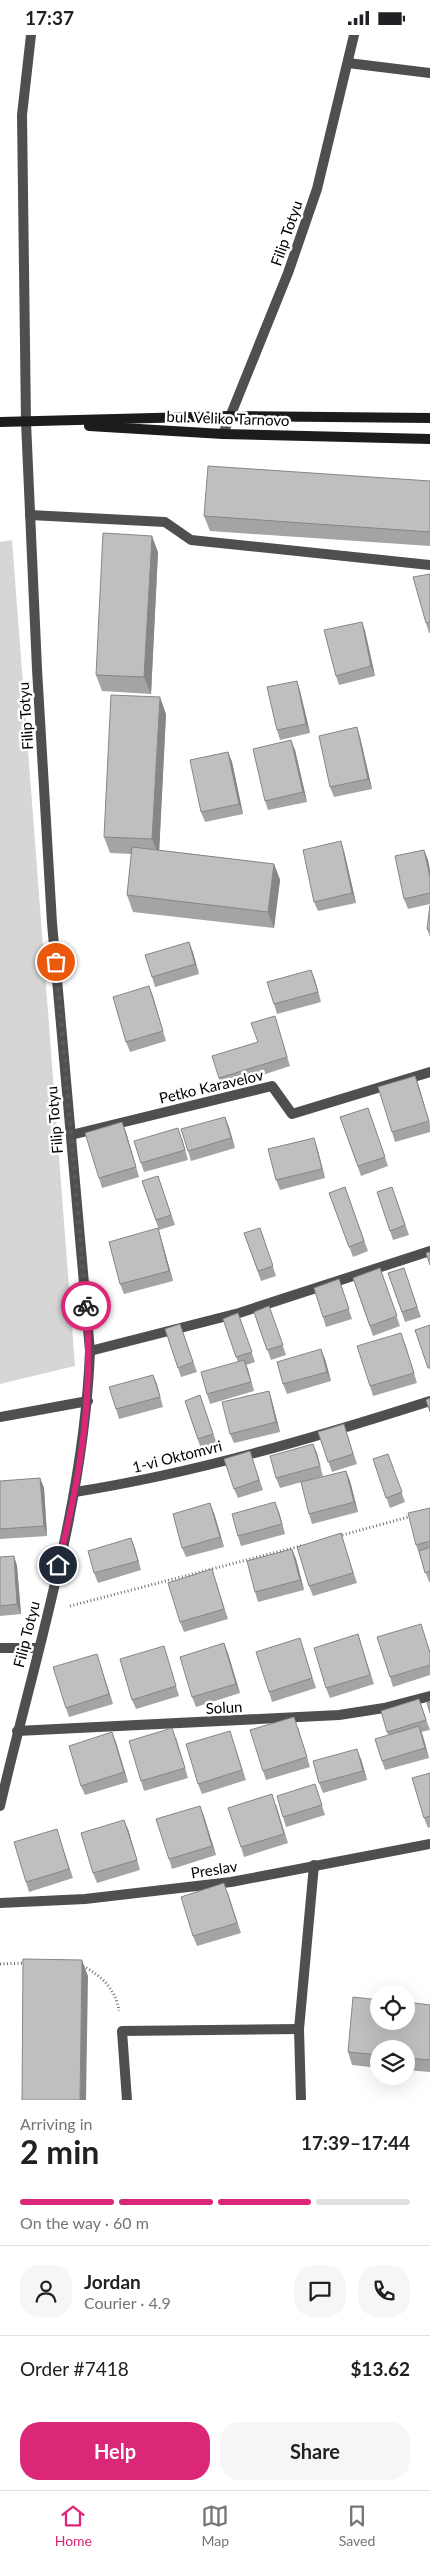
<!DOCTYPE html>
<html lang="en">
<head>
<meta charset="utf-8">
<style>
	:root { --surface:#fff; --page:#f6f6f6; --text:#202124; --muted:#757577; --line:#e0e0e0; --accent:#db2777 }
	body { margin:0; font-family:Lato,sans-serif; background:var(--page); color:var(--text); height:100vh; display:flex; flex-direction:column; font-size:19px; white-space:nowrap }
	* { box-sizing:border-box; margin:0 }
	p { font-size:16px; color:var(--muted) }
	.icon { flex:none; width:28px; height:28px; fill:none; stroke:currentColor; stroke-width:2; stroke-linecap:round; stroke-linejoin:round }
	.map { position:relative; height:2065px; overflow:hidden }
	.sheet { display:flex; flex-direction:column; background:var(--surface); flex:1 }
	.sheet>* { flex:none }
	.controls { position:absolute; left:370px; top:1950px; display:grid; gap:10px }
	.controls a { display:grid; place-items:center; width:45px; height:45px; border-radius:50%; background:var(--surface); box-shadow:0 5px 20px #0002; font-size:25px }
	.pin { position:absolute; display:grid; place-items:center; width:42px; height:42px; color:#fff; margin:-21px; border:2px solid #fff; border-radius:50%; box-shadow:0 1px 5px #0007 }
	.courier { position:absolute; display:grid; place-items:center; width:50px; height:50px; margin:-25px; border:4px solid #db2777; border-radius:50%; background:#fff; color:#222; box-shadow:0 1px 6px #0007 }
	.head em { font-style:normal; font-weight:700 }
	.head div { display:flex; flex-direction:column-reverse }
	.head { display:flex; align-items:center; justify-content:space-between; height:85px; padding:0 20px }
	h1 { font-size:32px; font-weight:700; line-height:38px }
	.bar { display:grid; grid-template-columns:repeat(4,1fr); gap:8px 5px; align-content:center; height:60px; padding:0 20px }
	.bar i { height:6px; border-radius:4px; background:var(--line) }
	.bar .current { background:var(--accent) }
	.bar p { grid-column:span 4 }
	.line { display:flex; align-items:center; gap:12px; padding:0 20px; border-top:1px solid var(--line) }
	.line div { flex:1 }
	.round { display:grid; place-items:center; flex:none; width:52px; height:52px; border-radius:20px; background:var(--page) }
	.primary-button { display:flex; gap:10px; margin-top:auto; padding:10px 20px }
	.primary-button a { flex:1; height:58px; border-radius:20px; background:var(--accent); color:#fff; font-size:20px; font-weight:700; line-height:58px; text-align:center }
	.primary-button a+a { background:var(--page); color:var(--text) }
	.status { display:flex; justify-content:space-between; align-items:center; height:35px; padding:0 25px; background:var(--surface); direction:ltr }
	.status svg { height:14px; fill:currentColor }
	.dock { display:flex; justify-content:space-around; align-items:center; height:70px; border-top:1px solid var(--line); background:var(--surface); font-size:14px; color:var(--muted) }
	.dock a { display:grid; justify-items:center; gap:2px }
	.dock .current { color:var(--accent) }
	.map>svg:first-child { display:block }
	.green { fill:#d6d6d6 }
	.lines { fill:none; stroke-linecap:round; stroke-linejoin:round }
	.path { stroke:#717171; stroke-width:3; stroke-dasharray:1 2.5; stroke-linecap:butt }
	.lane { stroke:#4f4f4f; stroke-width:10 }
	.street { stroke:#4f4f4f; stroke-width:10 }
	.secondary { stroke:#1c1c1c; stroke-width:10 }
	.wall { fill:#a4a4a4 }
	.shaded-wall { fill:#868686 }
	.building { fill:#bfbfbf; stroke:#868686 }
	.done { stroke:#595959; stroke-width:5; stroke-dasharray:0 9 }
	.route { stroke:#db2777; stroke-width:6 }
	.labels { text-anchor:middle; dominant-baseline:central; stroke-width:5; stroke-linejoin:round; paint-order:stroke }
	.street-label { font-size:15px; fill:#000; stroke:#fff }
</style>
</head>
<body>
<div class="status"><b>17:37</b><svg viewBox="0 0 49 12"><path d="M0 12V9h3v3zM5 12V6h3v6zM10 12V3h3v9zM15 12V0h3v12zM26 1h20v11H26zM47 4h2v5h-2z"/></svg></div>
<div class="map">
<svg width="430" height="2065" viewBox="0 0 430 2065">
	<rect width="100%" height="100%" fill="#fff"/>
	<path class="green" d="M12 505 75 1331 0 1349V507Z"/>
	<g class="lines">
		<g class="path">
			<path d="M339 1501 412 1481"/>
			<path d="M70 1571 304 1510"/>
			<path d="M0 1929 27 1928"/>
			<path d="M83 1931C102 1941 116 1955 119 1976"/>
		</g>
		<g class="lane">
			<path d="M348 28 430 38"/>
			<path d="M30 480 165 487 191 505 430 530"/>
			<path d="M127 2065 122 1996 299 1994"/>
		</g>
		<g class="street">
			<path d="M223 399 288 238 317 154 354 0"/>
			<path d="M71 1100 272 1051 292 1079 430 1037"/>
			<path d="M90 1316 239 1278 430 1216"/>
			<path d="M0 1382 88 1366"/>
			<path d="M75 1457C195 1438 314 1403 430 1366"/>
			<path d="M0 1613H38"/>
			<path d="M17 1696 339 1680 384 1673 430 1661"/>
			<path d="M0 1771C35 1621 84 1471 90 1316L52 888 37 634 26 387 22 80 31 0"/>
			<path d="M0 1868 85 1864 231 1847 430 1809"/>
			<path d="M301 2065 299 1994 314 1830"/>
		</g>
		<g class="secondary">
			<path d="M0 387 230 381 430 383"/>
			<path d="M89 391 223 399 430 404"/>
		</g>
	</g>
	<g class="wall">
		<path d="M430 446V511L210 496 204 481Z"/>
		<path d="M158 517 151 659 102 656 96 640Z"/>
		<path d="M430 539V598H429L426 588Z"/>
		<path d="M362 587 365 596 375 641 339 650 336 641Z"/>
		<path d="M297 646 300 656 310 698 280 705 277 695Z"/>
		<path d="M166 679 159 815 274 829 280 845 274 893 133 877 127 860 132 819 110 818 104 802Z"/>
		<path d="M360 702 372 754 334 762 330 752Z"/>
		<path d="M295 715 307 767 268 775 265 766Z"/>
		<path d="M228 717 232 727 243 779 205 787 201 777Z"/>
		<path d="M424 815 428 825 430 836V869L408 874 404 864Z"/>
		<path d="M344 816 356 868 318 876 314 867Z"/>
		<path d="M430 870V902L427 894Z"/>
		<path d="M189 907 199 939 155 952 152 942Z"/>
		<path d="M315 945 321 967 277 979 274 969Z"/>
		<path d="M149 951 166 1006 130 1017 126 1007Z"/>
		<path d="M278 991 290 1031 222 1053 219 1043 258 1007Z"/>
		<path d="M415 1041 430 1089V1097L395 1107 392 1097Z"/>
		<path d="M368 1073 388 1131 361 1141 340 1082Z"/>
		<path d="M225 1082 235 1113 191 1126 188 1116Z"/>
		<path d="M126 1097 139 1142 102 1153 99 1143Z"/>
		<path d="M182 1103 188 1125 144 1137 141 1128Z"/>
		<path d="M317 1112 325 1143 280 1155 276 1145Z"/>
		<path d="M158 1141 175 1190 159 1195 142 1146Z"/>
		<path d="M345 1152 368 1216 353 1222 329 1158Z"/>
		<path d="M392 1152 409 1200 393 1205 377 1157Z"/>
		<path d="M158 1193 161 1203 173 1246 124 1259 120 1249Z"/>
		<path d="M260 1193 276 1241 261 1246 244 1198Z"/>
		<path d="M380 1233 400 1291 373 1301 353 1243Z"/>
		<path d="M404 1233 421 1282 405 1287 388 1238Z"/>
		<path d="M339 1244 352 1284 326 1292 323 1282Z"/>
		<path d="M269 1271 286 1320 271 1325 254 1277Z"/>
		<path d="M238 1278 255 1327 246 1330 254 1356 210 1369 207 1359 238 1327 223 1284Z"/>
		<path d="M180 1289 197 1337 181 1342 165 1294Z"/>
		<path d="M405 1308 417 1348 373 1361 370 1351Z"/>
		<path d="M325 1324 331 1346 287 1359 283 1349Z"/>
		<path d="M153 1340 163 1372 119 1384 116 1374Z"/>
		<path d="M269 1356 272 1366 280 1397 234 1408 230 1399Z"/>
		<path d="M200 1360 217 1409 201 1414 185 1366Z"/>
		<path d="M318 1397 347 1399 357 1429 332 1437Z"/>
		<path d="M313 1409 323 1441 280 1453 276 1443Z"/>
		<path d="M250 1416 263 1455 238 1463 234 1454Z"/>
		<path d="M388 1419 405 1467 390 1473 373 1424Z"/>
		<path d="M346 1436 350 1446 358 1477 312 1489 309 1479Z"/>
		<path d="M40 1443 44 1453 47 1501 0 1504V1446Z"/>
		<path d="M430 1473V1547H429L416 1510Z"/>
		<path d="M279 1477 285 1499 241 1511 238 1501Z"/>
		<path d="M214 1478 224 1512 186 1522 182 1513Z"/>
		<path d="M131 1503 141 1535 98 1548 94 1538Z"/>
		<path d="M344 1508 357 1548 313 1561 309 1551Z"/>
		<path d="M292 1514 296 1524 304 1555 258 1567 255 1557Z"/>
		<path d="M14 1521 17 1531 21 1579 0 1581V1522Z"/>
		<path d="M212 1534 228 1584 184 1597 180 1587Z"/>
		<path d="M358 1599 374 1649 330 1663 326 1653Z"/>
		<path d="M424 1599 430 1616V1640L393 1652 390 1642Z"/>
		<path d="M224 1608 240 1658 196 1672 192 1662Z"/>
		<path d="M164 1611 179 1661 136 1674 132 1665Z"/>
		<path d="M303 1613 316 1653 272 1667 269 1657Z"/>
		<path d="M100 1629 113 1669 69 1682 66 1673Z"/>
		<path d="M419 1664 430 1695 421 1697 429 1723 385 1735 382 1726 388 1700 381 1676Z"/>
		<path d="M298 1692 310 1732 266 1745 263 1736Z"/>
		<path d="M112 1697 128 1747 85 1760 81 1751Z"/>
		<path d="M176 1702 188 1743 144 1756 141 1746Z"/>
		<path d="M233 1705 246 1745 202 1759 198 1749Z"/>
		<path d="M361 1724 367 1745 323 1758 319 1748Z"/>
		<path d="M430 1738V1792L428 1793 424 1783Z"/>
		<path d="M315 1749 325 1780 286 1792 283 1782Z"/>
		<path d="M276 1769 288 1808 244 1822 241 1812Z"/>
		<path d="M200 1771 216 1820 172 1834 169 1824Z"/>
		<path d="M128 1794 140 1835 97 1848 93 1838Z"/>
		<path d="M60 1804 73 1843 29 1857 26 1847Z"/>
		<path d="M228 1858 241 1898 197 1911 193 1901Z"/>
		<path d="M430 1970V2037L406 2035V2014H379V2033L352 2030 348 2017Z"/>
	</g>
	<g class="shaded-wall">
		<path d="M152 501 158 517 151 659 144 642Z"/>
		<path d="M362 587 365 596 375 641 371 631Z"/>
		<path d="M297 646 300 656 310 698 306 689Z"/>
		<path d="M160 662 166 679 159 821 152 804Z"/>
		<path d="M357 692 360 702 372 754 368 744Z"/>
		<path d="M291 705 295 715 307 767 303 757Z"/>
		<path d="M228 717 232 727 243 779 239 769Z"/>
		<path d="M341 806 344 816 356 868 352 858Z"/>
		<path d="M424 815 428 825 430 836V842Z"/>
		<path d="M274 829 280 845 274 893 268 877Z"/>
		<path d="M189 907 193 917 199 939 195 929Z"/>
		<path d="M311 935 315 945 321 967 318 957Z"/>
		<path d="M149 951 153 961 166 1006 163 996Z"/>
		<path d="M415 1041 419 1051 430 1090 429 1086Z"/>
		<path d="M225 1082 229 1092 235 1113 231 1103Z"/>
		<path d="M122 1087 126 1097 139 1142 136 1132Z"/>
		<path d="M314 1103 317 1112 325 1143 322 1134Z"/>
		<path d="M158 1193 161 1203 173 1246 169 1236Z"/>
		<path d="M321 1314 325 1324 331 1346 327 1337Z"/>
		<path d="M244 1325 248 1334 254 1356 251 1347Z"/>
		<path d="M153 1340 157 1349 163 1372 160 1362Z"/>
		<path d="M269 1356 272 1366 280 1397 276 1387Z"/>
		<path d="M313 1409 317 1418 323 1441 320 1431Z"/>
		<path d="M346 1436 350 1446 358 1477 354 1467Z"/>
		<path d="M40 1443 44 1453 47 1501 44 1491Z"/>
		<path d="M275 1467 279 1477 285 1499 282 1489Z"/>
		<path d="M210 1468 214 1478 224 1512 220 1502Z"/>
		<path d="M131 1503 135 1513 141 1535 138 1526Z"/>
		<path d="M292 1514 296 1524 304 1555 300 1545Z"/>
		<path d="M14 1521 17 1531 21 1579 17 1569Z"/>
		<path d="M224 1608 228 1618 240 1658 236 1649Z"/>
		<path d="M97 1619 100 1629 113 1669 109 1659Z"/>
		<path d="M419 1691 423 1701 429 1723 425 1713Z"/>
		<path d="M112 1697 116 1707 128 1747 124 1737Z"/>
		<path d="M357 1714 361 1724 367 1745 363 1736Z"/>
		<path d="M200 1771 204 1781 216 1820 212 1811Z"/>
		<path d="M124 1785 128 1794 140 1835 137 1825Z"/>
		<path d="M82 1925 88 1941 86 2065H80Z"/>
	</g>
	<g class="building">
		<path d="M208 431 430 446V497L204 481Z"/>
		<path d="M103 498 152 501 144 642 96 640Z"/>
		<path d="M430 539V587L426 588 413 542Z"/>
		<path d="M362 587 371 631 336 641 324 595Z"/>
		<path d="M297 646 306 689 277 695 267 652Z"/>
		<path d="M111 660 160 662 152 804 104 802Z"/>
		<path d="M357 692 368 744 330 752 319 701Z"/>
		<path d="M291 705 303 757 265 766 253 714Z"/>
		<path d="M228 717 239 769 201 777 190 725Z"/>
		<path d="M341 806 352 858 314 867 303 815Z"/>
		<path d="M132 812 274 829 268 877 127 860Z"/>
		<path d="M424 815 430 842V858L404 864 395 821Z"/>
		<path d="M430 870V895L427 894Z"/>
		<path d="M189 907 195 929 152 942 145 920Z"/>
		<path d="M311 935 318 957 274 969 267 947Z"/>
		<path d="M149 951 163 996 126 1007 113 962Z"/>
		<path d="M275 981 287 1022 219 1043 212 1021 258 1007 251 988Z"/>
		<path d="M415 1041 429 1086 392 1097 378 1052Z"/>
		<path d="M368 1073 385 1122 358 1131 340 1082Z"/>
		<path d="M225 1082 231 1103 188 1116 181 1094Z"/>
		<path d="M122 1087 136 1132 99 1143 85 1098Z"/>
		<path d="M178 1093 185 1115 141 1128 134 1106Z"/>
		<path d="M314 1103 322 1134 276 1145 268 1114Z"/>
		<path d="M158 1141 171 1180 156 1185 142 1146Z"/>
		<path d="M345 1152 364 1206 349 1212 329 1158Z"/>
		<path d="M392 1152 405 1190 390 1196 377 1157Z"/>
		<path d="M158 1193 169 1236 120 1249 109 1207Z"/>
		<path d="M260 1193 273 1231 258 1236 244 1198Z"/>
		<path d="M430 1217V1230L426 1218Z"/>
		<path d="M380 1233 397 1281 370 1291 353 1243Z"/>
		<path d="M404 1233 417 1272 402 1277 388 1238Z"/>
		<path d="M339 1244 349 1274 323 1282 314 1253Z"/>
		<path d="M269 1271 283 1310 267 1315 254 1277Z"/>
		<path d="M238 1278 252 1317 236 1322 223 1284Z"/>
		<path d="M180 1289 193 1327 178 1333 165 1294Z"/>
		<path d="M430 1290V1333H428L415 1295Z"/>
		<path d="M401 1298 414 1338 370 1351 357 1311Z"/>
		<path d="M321 1314 327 1337 283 1349 277 1327Z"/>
		<path d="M244 1325 251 1347 207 1359 201 1337Z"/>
		<path d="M153 1340 160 1362 116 1374 109 1352Z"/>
		<path d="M269 1356 276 1387 230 1399 222 1367Z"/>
		<path d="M200 1360 213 1399 198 1404 185 1366Z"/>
		<path d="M430 1363V1377L426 1365Z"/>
		<path d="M344 1389 353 1419 328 1427 318 1397Z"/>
		<path d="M313 1409 320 1431 276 1443 270 1421Z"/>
		<path d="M250 1416 259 1445 234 1454 224 1424Z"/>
		<path d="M388 1419 402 1457 386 1463 373 1424Z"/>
		<path d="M346 1436 354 1467 309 1479 301 1447Z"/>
		<path d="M40 1443 44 1491 0 1494V1446Z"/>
		<path d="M275 1467 282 1489 238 1501 232 1479Z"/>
		<path d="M210 1468 220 1502 182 1513 173 1479Z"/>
		<path d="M430 1473V1506L416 1510 408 1478Z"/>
		<path d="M341 1498 353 1538 309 1551 297 1512Z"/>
		<path d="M131 1503 138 1526 94 1538 88 1516Z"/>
		<path d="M430 1512V1536L425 1538 419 1516Z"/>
		<path d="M292 1514 300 1545 255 1557 247 1526Z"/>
		<path d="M14 1521 17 1569 0 1571V1522Z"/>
		<path d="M212 1534 224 1574 180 1587 168 1548Z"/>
		<path d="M421 1589 430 1618V1630L390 1642 377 1602Z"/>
		<path d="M358 1599 370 1640 326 1653 314 1613Z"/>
		<path d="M300 1603 312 1643 269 1657 256 1617Z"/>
		<path d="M224 1608 236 1649 192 1662 180 1622Z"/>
		<path d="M164 1611 176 1651 132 1665 120 1624Z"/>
		<path d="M97 1619 109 1659 66 1673 53 1632Z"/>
		<path d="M419 1664 426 1685 387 1697 381 1676Z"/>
		<path d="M430 1667V1678L427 1668Z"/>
		<path d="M294 1682 307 1722 263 1736 250 1695Z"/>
		<path d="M419 1691 425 1713 382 1726 375 1704Z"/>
		<path d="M172 1693 185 1733 141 1746 129 1706Z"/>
		<path d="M230 1696 242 1735 198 1749 186 1709Z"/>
		<path d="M112 1697 124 1737 81 1751 69 1711Z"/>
		<path d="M357 1714 363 1736 319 1748 313 1726Z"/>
		<path d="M430 1738V1781L424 1783 412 1743Z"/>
		<path d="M315 1749 322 1770 283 1782 277 1761Z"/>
		<path d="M272 1759 284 1799 241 1812 228 1773Z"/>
		<path d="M200 1771 212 1811 169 1824 156 1784Z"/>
		<path d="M124 1785 137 1825 93 1838 81 1798Z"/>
		<path d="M57 1794 69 1834 26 1847 14 1807Z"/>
		<path d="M224 1848 237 1888 193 1901 181 1862Z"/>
		<path d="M23 1924 82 1925 80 2065H22Z"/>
		<path d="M353 1962 379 1965V1986H406V1967L430 1970V2025L406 2023V2014H379V2020L348 2017Z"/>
	</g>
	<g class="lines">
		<path class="done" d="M56 927 86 1271"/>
		<path class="route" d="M58 1530C80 1445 94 1358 86 1271"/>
	</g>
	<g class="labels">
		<g class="street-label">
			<text transform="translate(286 198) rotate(-71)">Filip Totyu</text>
			<text transform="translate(228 383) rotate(2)">bul. Veliko Tarnovo</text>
			<text transform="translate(25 681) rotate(-94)">Filip Totyu</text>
			<text transform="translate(211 1051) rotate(-13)">Petko Karavelov</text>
			<text transform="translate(54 1085) rotate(-95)">Filip Totyu</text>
			<text transform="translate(177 1421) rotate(-14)">1-vi Oktomvri</text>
			<text transform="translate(26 1599) rotate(-76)">Filip Totyu</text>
			<text transform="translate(224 1672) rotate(-3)">Solun</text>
			<text transform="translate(214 1834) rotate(-9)">Preslav</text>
		</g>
	</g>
</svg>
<div class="controls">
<a><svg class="icon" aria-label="locate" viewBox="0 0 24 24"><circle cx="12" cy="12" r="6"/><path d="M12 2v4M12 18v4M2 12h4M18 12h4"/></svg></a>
<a><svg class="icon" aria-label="layers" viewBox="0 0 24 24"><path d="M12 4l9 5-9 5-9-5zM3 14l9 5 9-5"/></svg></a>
</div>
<div class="pin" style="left:56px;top:927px;background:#ea580c"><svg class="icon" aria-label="bag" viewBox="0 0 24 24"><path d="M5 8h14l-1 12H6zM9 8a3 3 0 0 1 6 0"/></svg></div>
<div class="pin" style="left:58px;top:1530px;background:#1f2937"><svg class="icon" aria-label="home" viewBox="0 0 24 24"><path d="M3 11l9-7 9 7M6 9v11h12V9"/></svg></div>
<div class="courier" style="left:86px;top:1271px"><svg class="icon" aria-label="bike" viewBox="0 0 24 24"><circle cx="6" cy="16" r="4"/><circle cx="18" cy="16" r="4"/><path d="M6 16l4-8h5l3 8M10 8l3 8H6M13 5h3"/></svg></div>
</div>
<section class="sheet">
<div class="head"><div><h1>2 min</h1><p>Arriving in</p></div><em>17:39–17:44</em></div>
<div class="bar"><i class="current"></i><i class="current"></i><i class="current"></i><i></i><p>On the way · 60 m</p></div>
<div class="line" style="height:90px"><a class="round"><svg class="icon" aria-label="person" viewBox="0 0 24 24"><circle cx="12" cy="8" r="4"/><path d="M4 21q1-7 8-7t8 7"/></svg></a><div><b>Jordan</b><p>Courier · 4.9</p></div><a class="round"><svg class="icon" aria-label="chat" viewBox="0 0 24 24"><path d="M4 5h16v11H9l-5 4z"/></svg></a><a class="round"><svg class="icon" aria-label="phone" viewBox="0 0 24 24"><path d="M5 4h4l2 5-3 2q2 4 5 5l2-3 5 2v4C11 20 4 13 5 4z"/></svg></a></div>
<div class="line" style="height:65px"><div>Order #7418</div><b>$13.62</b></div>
<div class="primary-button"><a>Help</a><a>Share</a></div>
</section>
<nav class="dock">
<a class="current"><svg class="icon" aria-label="home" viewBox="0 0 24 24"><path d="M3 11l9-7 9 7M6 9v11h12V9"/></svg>Home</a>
<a><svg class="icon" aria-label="map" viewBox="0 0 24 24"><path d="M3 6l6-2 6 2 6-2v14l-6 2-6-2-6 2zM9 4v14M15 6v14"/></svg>Map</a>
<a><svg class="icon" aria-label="saved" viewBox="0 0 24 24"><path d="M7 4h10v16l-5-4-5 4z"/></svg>Saved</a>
</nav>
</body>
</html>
